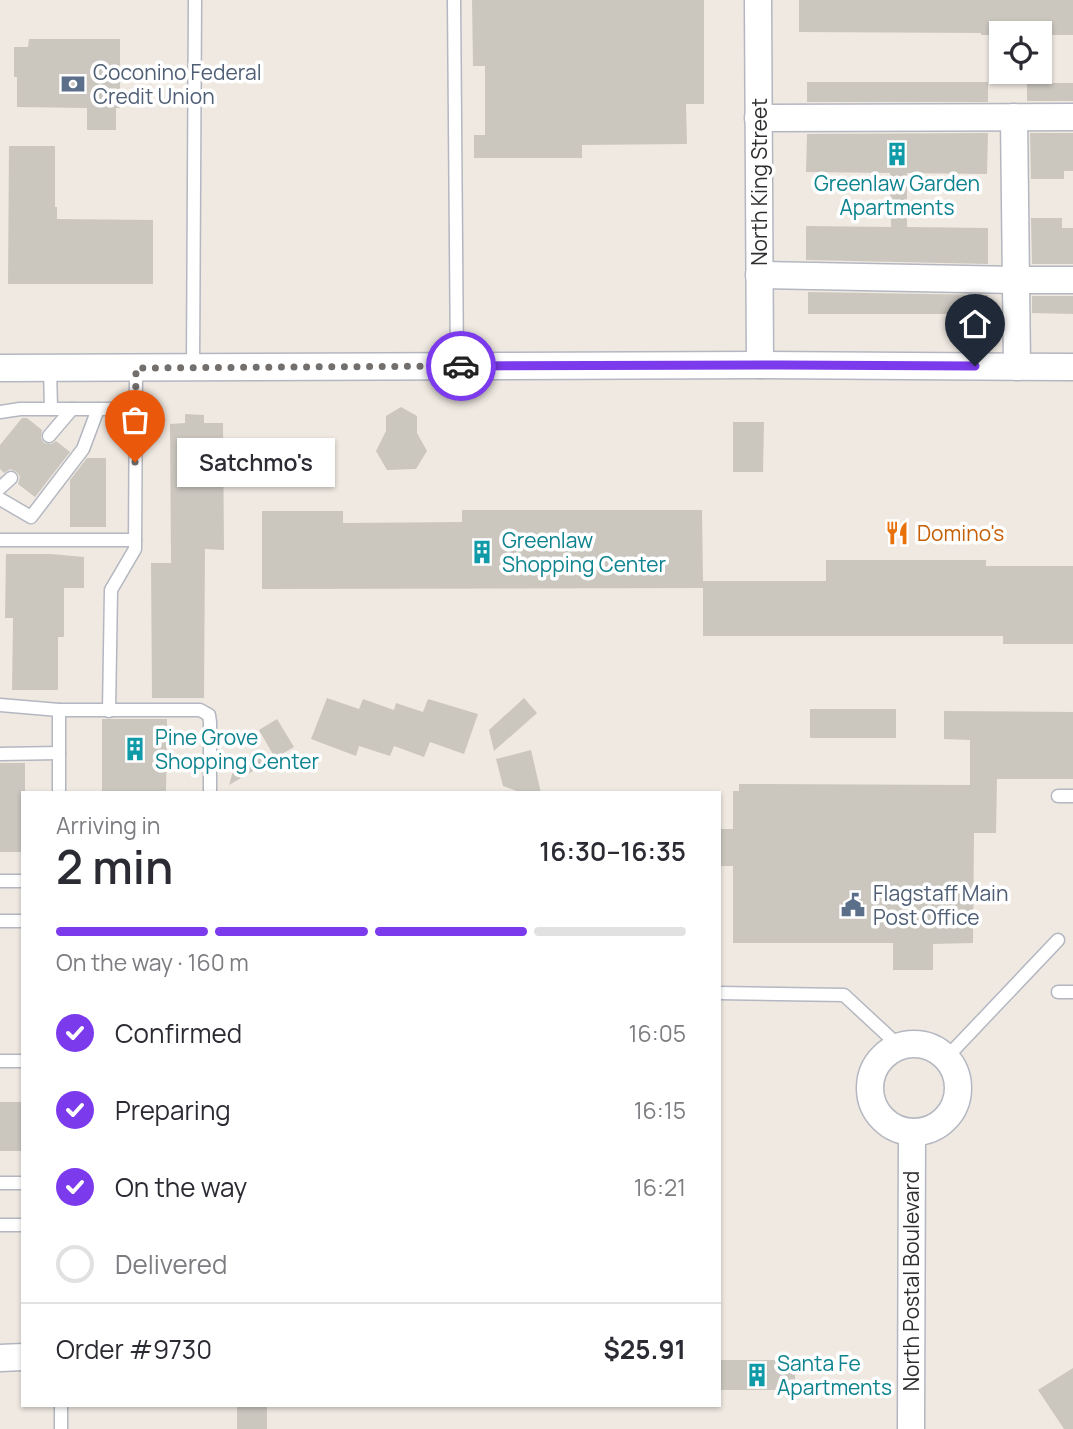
<!DOCTYPE html>
<html lang="en">
<head>
<meta charset="utf-8">
<style>
	:root { --surface:#fff; --page:#f7f7f7; --text:#2b2b33; --muted:#7c7c81; --line:#e1e1e2; --accent:#7c3aed }
	body { margin:0; font-family:Manrope,sans-serif; background:var(--page); color:var(--text); height:100vh; display:flex; flex-direction:column; font-size:26px; white-space:nowrap }
	* { box-sizing:border-box; margin:0 }
	p { font-size:23px; color:var(--muted) }
	.icon { flex:none; width:38px; height:38px; fill:none; stroke:currentColor; stroke-width:2; stroke-linecap:round; stroke-linejoin:round }
	.map { position:relative; flex:1; overflow:hidden }
	.drawer { position:absolute; left:21px; top:791px; width:700px; height:616px; display:flex; flex-direction:column; background:var(--surface); border-radius:0px; box-shadow:0 2px 5px #0004 }
	.drawer>* { flex:none }
	.fabs { position:absolute; left:989px; top:21px; display:grid; gap:14px }
	.fabs a { display:grid; place-items:center; width:63px; height:63px; border-radius:0px; background:var(--surface); box-shadow:0 2px 5px #0004; font-size:35px }
	.pin { position:absolute; display:grid; place-items:center; width:60px; height:60px; color:#fff; margin:-72px -30px; border-radius:50% 50% 50% 0; rotate:-45deg; box-shadow:0 0 7px #0007 }
	.pin .icon { rotate:45deg }
	.courier { position:absolute; display:grid; place-items:center; width:70px; height:70px; margin:-35px; border:5px solid #7c3aed; border-radius:50%; background:#fff; color:#222; box-shadow:0 2px 9px #0007 }
	.bubble { position:absolute; height:49px; border-radius:0px; background:var(--surface); box-shadow:0 2px 5px #0004; font-size:23px; font-weight:600; line-height:49px; text-align:center }
	.overview em { font-style:normal; font-weight:600 }
	.overview div { display:flex; flex-direction:column-reverse }
	.overview { display:flex; align-items:center; justify-content:space-between; height:119px; padding:0 35px }
	h1 { font-size:46px; font-weight:600; line-height:52px }
	.bar { display:grid; grid-template-columns:repeat(4,1fr); gap:10px 7px; align-content:center; height:84px; padding:0 35px }
	.bar i { height:9px; border-radius:5px; background:var(--line) }
	.bar .current { background:var(--accent) }
	.bar p { grid-column:span 4 }
	.line { display:flex; align-items:center; gap:18px; padding:0 35px; border-top:2px solid var(--line) }
	.line div { flex:1 }
	ol { padding:0 35px; list-style:none }
	li { display:flex; align-items:center; gap:21px; height:77px }
	li p { margin-inline-start:auto }
	li .icon { padding:7px; border-radius:50%; background:var(--accent); color:#fff; stroke-width:4 }
	li:last-child { color:var(--muted) }
	li i { width:38px; height:38px; border:4px solid var(--line); border-radius:50% }
	.map>svg:first-child { display:block }
	.building { fill:#cbc7bf }
	.lines { fill:none; stroke-linecap:round; stroke-linejoin:round }
	.service-casing { stroke:#b4b7c1; stroke-width:15 }
	.minor-casing { stroke:#b4b7c1; stroke-width:29 }
	.service { stroke:#fff; stroke-width:12 }
	.minor { stroke:#fff; stroke-width:26 }
	.done { stroke:#726f6d; stroke-width:7; stroke-dasharray:0 12.6 }
	.route { stroke:#7c3aed; stroke-width:9 }
	.labels { text-anchor:middle; dominant-baseline:central; stroke-width:7; stroke-linejoin:round; paint-order:stroke }
	.service-label { font-size:21px; fill:#4e5e75; stroke:#fff; text-anchor:start }
	.street-label { font-size:21px; fill:#2e2e2e; stroke:#fff }
	.culture-label { font-size:21px; fill:#0d838f; stroke:#fff; text-anchor:start }
	.food-label { font-size:21px; fill:#c56008; stroke:#fff; text-anchor:start }
</style>
</head>
<body>
<div class="map">
<svg width="1073" height="1429" viewBox="0 0 1073 1429">
	<rect width="100%" height="100%" fill="#efe9e1"/>
	<g class="building">
		<path d="M472 0H704V104H686L687 144 582 145V158H474V135H485V66H473Z"/>
		<path d="M799 0H1073V35H1040V33H1001V35H981V33L799 32Z"/>
		<path d="M29 39H120V108H116V130H87V108L17 107V77H14V47H28Z"/>
		<rect x="807" y="82" width="181" height="20"/>
		<rect x="1027" y="83" width="46" height="18"/>
		<path d="M988 133 987 174 907 173V227L988 228V264L806 260V226L891 227 890 173 806 172 807 134Z"/>
		<path d="M1030 133H1073V171H1064V179H1031Z"/>
		<path d="M9 146H55V207H57V219L153 220V284H8Z"/>
		<path d="M1031 218H1062V228H1073V264H1032Z"/>
		<path d="M808 292 988 295V314H808Z"/>
		<path d="M1032 296H1073V314L1032 313Z"/>
		<path d="M401 407 417 416V433L427 451 416 469 387 470 376 451 386 431V416Z"/>
		<path d="M185 414 204 415V423H223L224 550 205 549 204 698H152L151 563H171L170 424 185 423Z"/>
		<path d="M22 418H27L42 430 41 438 44 443 51 444 56 441 70 452 35 497 18 484 20 477 17 472 10 469 4 473 0 469V445Z"/>
		<path d="M733 422H764L763 472H733Z"/>
		<path d="M87 458H106V527H70V480Z"/>
		<path d="M462 510H702L703 581H826V560H986V566H1073V644H1003V636H703V588L262 589V511H343V523L462 522Z"/>
		<path d="M6 554H51L84 557V588H64V637H58V690H12L13 618H5Z"/>
		<path d="M327 698 359 709 363 699 394 710 396 703 423 712 428 699 478 714 464 754 430 742 424 757 394 746 390 756 359 746 356 756 311 739Z"/>
		<path d="M524 698 537 713 494 751 489 730Z"/>
		<rect x="810" y="709" width="86" height="29"/>
		<path d="M944 711 1073 712V779H997L996 833H974L973 943 933 944V970H893V943H733V866H719V829H733V791H739V784L970 785V740L944 739Z"/>
		<path d="M102 719H167L166 793H102Z"/>
		<path d="M277 719 294 747 275 758 259 730Z"/>
		<path d="M531 750 541 793H522L503 786 496 759Z"/>
		<path d="M238 754 270 761 229 785Z"/>
		<path d="M0 763H25V793H23V852H0Z"/>
		<rect x="0" y="1102" width="23" height="49"/>
		<rect x="719" y="1360" width="76" height="30"/>
		<path d="M1073 1368V1429H1064L1038 1390Z"/>
		<rect x="237" y="1405" width="30" height="24"/>
	</g>
	<g class="lines">
		<g class="service-casing">
			<g id="service">
				<path d="M454 0 457 366"/>
				<path d="M193 367 195 0"/>
				<path d="M50 368 51 409H136"/>
				<path d="M0 412 20 409H51"/>
				<path d="M49 436 72 409"/>
				<path d="M0 488 11 478"/>
				<path d="M0 499 31 517 83 449 98 409"/>
				<path d="M0 540H135"/>
				<path d="M0 705 59 710H200L209 715 210 722V793"/>
				<path d="M109 711 111 590 135 549 136 368"/>
				<path d="M0 754 59 753"/>
				<path d="M59 793V710"/>
				<path d="M1058 796H1073"/>
				<path d="M0 881H23"/>
				<path d="M0 921H23"/>
				<path d="M1058 992H1073"/>
				<path d="M719 993 844 995 899 1046"/>
				<path d="M947 1057 1058 940"/>
				<path d="M0 1061H23"/>
				<path d="M0 1183H23"/>
				<path d="M0 1225H23"/>
				<path d="M61 1405V1429"/>
			</g>
		</g>
		<g class="minor-casing">
			<g id="minor">
				<path d="M758 0 760 365"/>
				<path d="M1014 117 1017 367"/>
				<path d="M758 118 1073 117"/>
				<path d="M759 275 1016 280H1073"/>
				<path d="M0 368 760 365 1073 367"/>
				<circle cx="914" cy="1088" r="44"/>
				<path d="M0 1358 23 1357"/>
				<path d="M911 1429 912 1132"/>
			</g>
		</g>
		<use href="#service" class="service"/>
		<use href="#minor" class="minor"/>
	</g>
	<g class="lines">
		<path class="done" d="M135 462 136 368 461 366"/>
		<path class="route" d="M461 366 781 365 975 366"/>
	</g>
	<defs>
		<g id="bank-bare" transform="scale(1.89)"><path d="M-6-4H6V4H-6ZM0-2.3a2.3 2.3 0 1 0 0 4.6a2.3 2.3 0 1 0 0-4.6Z" fill="#5c6f8a" stroke="#fff" stroke-width="2.5" paint-order="stroke"/></g>
		<g id="building-bare" transform="scale(1.89)"><path d="M-4-6H4V6H1V3H-1V6H-4ZM-2.5-4.3h1.7v1.8h-1.7ZM.8-4.3h1.7v1.8H.8ZM-2.5-1h1.7V.8h-1.7ZM.8-1h1.7V.8H.8Z" fill="#0f9aa8" stroke="#fff" stroke-width="2.5" paint-order="stroke"/></g>
		<g id="restaurant-bare" transform="scale(1.89)"><path d="M-5-6h1v4h1v-4h1v4h1v-4h1v5L-1.5 .5V6h-2V.5L-5-1ZM5-6V6H3V1.5H1.5Q1.5-4 5-6Z" fill="#e8710a" stroke="#fff" stroke-width="2.5" paint-order="stroke"/></g>
		<g id="civic-bare" transform="scale(1.89)"><path d="M-.6-6.5H3V-4.5H.6V-3L4-1V1h2V6H-6V1h2V-1L-.6-3ZM-1.2 2.5V6h2.4V2.5Z" fill="#5c6f8a" stroke="#fff" stroke-width="2.5" paint-order="stroke"/></g>
	</defs>
	<g fill-rule="evenodd">
		<use href="#bank-bare" x="73" y="84"/>
		<use href="#building-bare" x="897" y="154"/>
		<use href="#restaurant-bare" x="897" y="533"/>
		<use href="#building-bare" x="482" y="552"/>
		<use href="#building-bare" x="135" y="749"/>
		<use href="#civic-bare" x="853" y="905"/>
		<use href="#building-bare" x="757" y="1375"/>
	</g>
	<g class="labels">
		<g class="service-label">
			<text x="93" y="72">Coconino Federal<tspan x="93" dy="24">Credit Union</tspan></text>
			<text x="873" y="893">Flagstaff Main<tspan x="873" dy="24">Post Office</tspan></text>
		</g>
		<g class="street-label">
			<text transform="translate(759 182) rotate(-90)">North King Street</text>
			<text transform="translate(911 1281) rotate(-90)">North Postal Boulevard</text>
		</g>
		<g class="culture-label">
			<text x="897" y="183" text-anchor="middle">Greenlaw Garden<tspan x="897" dy="24">Apartments</tspan></text>
			<text x="502" y="540">Greenlaw<tspan x="502" dy="24">Shopping Center</tspan></text>
			<text x="155" y="737">Pine Grove<tspan x="155" dy="24">Shopping Center</tspan></text>
			<text x="777" y="1363">Santa Fe<tspan x="777" dy="24">Apartments</tspan></text>
		</g>
		<g class="food-label">
			<text x="917" y="533">Domino's</text>
		</g>
	</g>
</svg>
<div class="fabs">
<a><svg class="icon" aria-label="locate" viewBox="0 0 24 24"><circle cx="12" cy="12" r="6"/><path d="M12 2v4M12 18v4M2 12h4M18 12h4"/></svg></a>
</div>
<div class="pin" style="left:135px;top:462px;background:#ea580c"><svg class="icon" aria-label="bag" viewBox="0 0 24 24"><path d="M5 8h14l-1 12H6zM9 8a3 3 0 0 1 6 0"/></svg></div>
<div class="pin" style="left:975px;top:366px;background:#1f2937"><svg class="icon" aria-label="home" viewBox="0 0 24 24"><path d="M3 11l9-7 9 7M6 9v11h12V9"/></svg></div>
<div class="courier" style="left:461px;top:366px"><svg class="icon" aria-label="car" viewBox="0 0 24 24"><path d="M5 17H2v-5l4-1 3-4h7l3 4 3 1v5h-3M9 17h6M6 11h13"/><circle cx="7" cy="17" r="2"/><circle cx="17" cy="17" r="2"/></svg></div>
<div class="bubble" style="left:177px;top:438px;width:158px">Satchmo's</div>
<section class="drawer">
<div class="overview"><div><h1>2 min</h1><p>Arriving in</p></div><em>16:30–16:35</em></div>
<div class="bar"><i class="current"></i><i class="current"></i><i class="current"></i><i></i><p>On the way · 160 m</p></div>
<ol>
<li><svg class="icon" aria-label="check" viewBox="0 0 24 24"><path d="M5 12l5 5 9-10"/></svg>Confirmed<p>16:05</p></li>
<li><svg class="icon" aria-label="check" viewBox="0 0 24 24"><path d="M5 12l5 5 9-10"/></svg>Preparing<p>16:15</p></li>
<li><svg class="icon" aria-label="check" viewBox="0 0 24 24"><path d="M5 12l5 5 9-10"/></svg>On the way<p>16:21</p></li>
<li><i></i>Delivered</li>
</ol>
<div class="line" style="height:91px"><div>Order #9730</div><b>$25.91</b></div>
</section>
</div>
</body>
</html>
